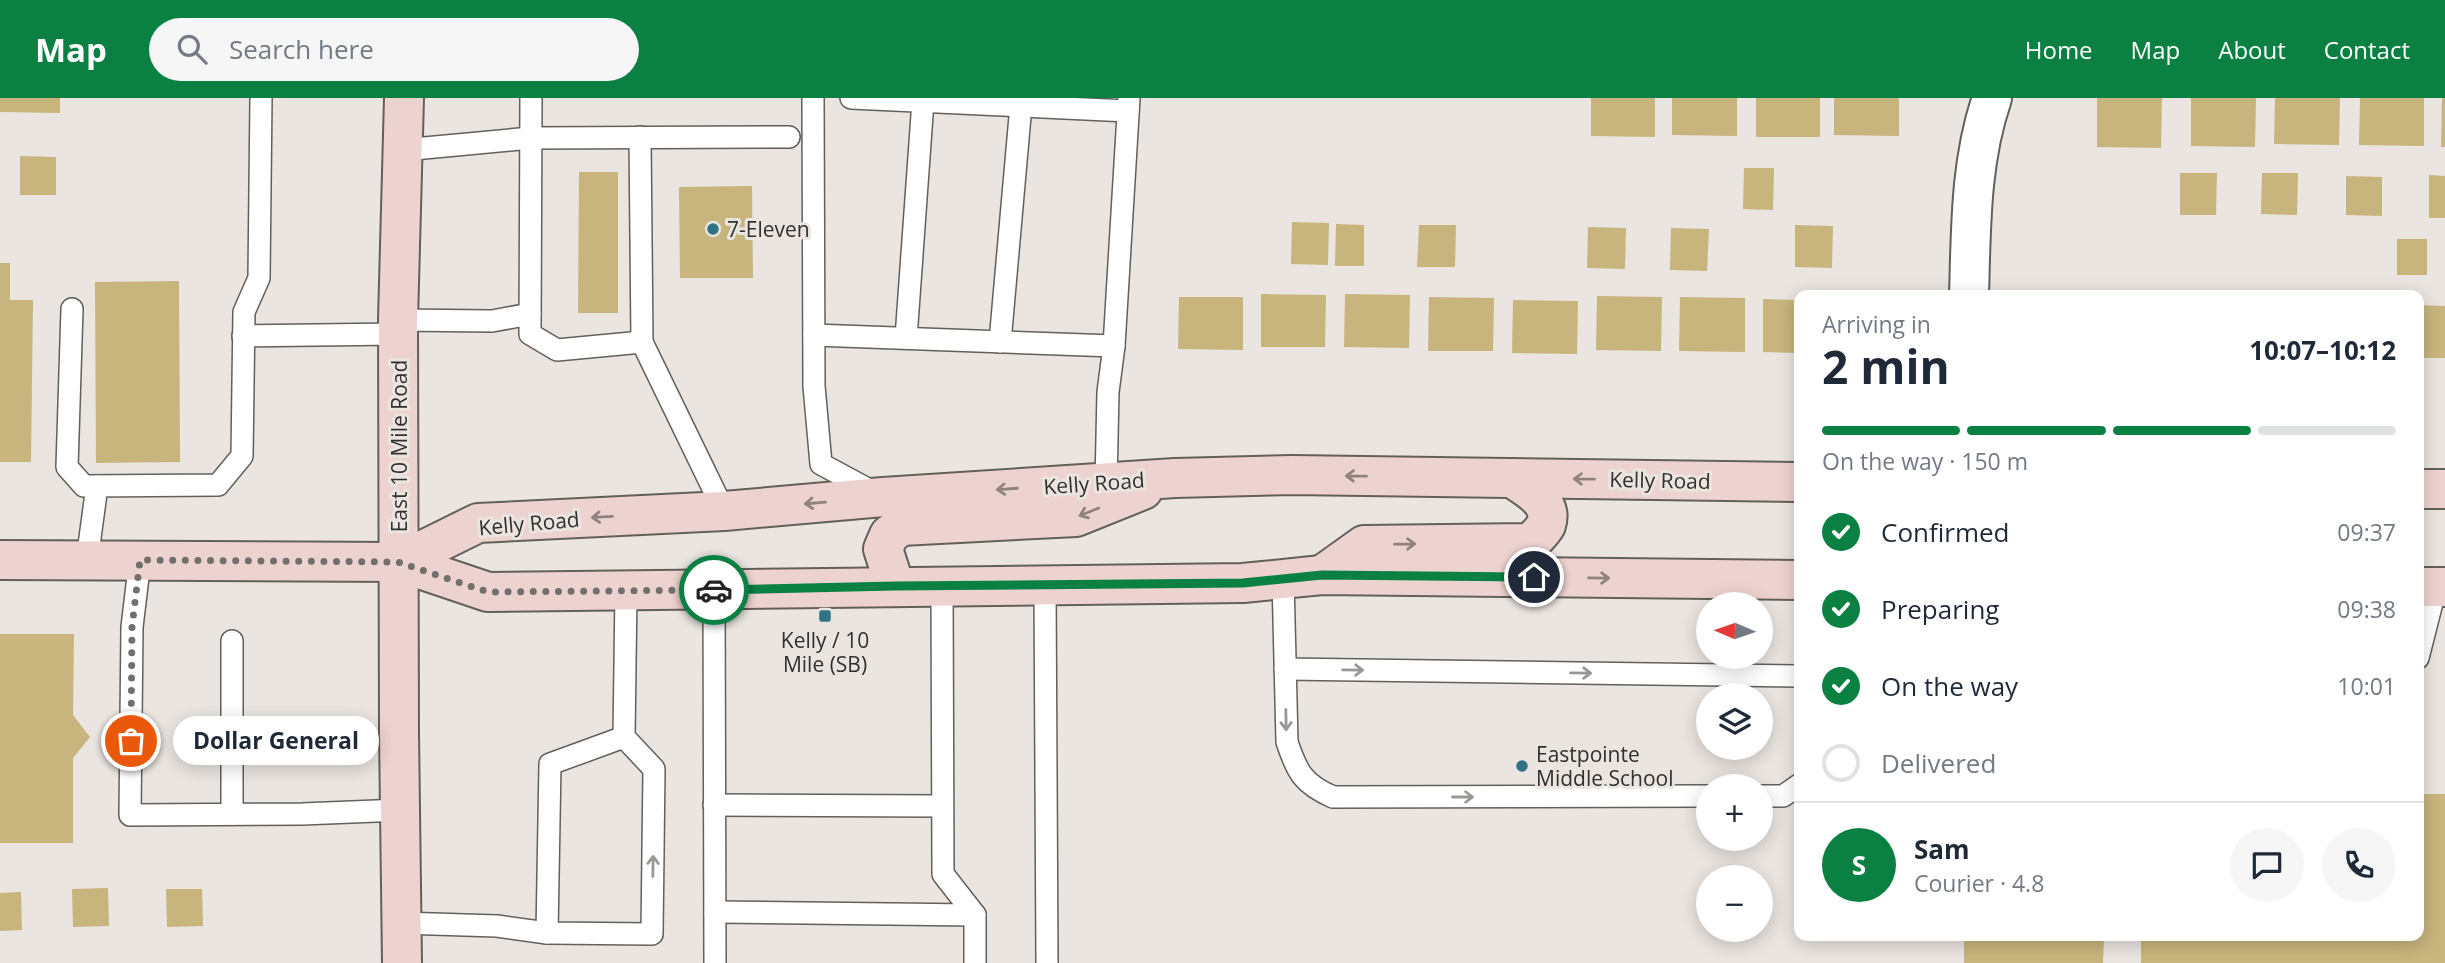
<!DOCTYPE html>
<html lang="en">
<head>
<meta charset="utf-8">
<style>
	:root { --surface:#fff; --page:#f6f6f7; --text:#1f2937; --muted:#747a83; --line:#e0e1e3; --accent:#0b8043 }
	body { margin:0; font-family:"Open Sans",sans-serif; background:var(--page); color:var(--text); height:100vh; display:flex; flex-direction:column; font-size:26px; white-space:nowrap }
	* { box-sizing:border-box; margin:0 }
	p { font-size:23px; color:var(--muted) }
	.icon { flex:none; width:38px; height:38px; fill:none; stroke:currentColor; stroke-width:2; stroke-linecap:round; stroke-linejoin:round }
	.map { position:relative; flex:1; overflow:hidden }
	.details { position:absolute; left:1794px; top:192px; width:630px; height:651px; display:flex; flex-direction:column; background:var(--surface); border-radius:14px; box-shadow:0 4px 18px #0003 }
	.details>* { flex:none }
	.needle { width:46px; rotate:272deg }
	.fabs { position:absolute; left:1696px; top:494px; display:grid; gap:14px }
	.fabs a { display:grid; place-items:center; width:77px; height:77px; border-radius:50%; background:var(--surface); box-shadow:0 4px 18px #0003; font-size:35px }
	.pin { position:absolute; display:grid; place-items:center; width:60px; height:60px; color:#fff; margin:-30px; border:4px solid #fff; border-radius:50%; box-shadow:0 2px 7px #0007 }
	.courier { position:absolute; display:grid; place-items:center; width:70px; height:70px; margin:-35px; border:5px solid #0b8043; border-radius:50%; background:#fff; color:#222; box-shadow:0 2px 9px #0007 }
	.bubble { position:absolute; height:49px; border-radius:24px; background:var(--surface); box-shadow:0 4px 18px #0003; font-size:23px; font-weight:700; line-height:49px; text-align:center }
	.headline em { font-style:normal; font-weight:700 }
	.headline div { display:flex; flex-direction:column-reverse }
	.headline { display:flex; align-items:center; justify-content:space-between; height:119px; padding:0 28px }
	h1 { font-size:46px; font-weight:700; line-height:52px }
	.bar { display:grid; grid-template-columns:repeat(4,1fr); gap:10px 7px; align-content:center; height:84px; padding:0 28px }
	.bar i { height:9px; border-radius:5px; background:var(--line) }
	.bar .active { background:var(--accent) }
	.bar p { grid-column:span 4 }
	.line { display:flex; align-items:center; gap:18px; padding:0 28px; border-top:2px solid var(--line) }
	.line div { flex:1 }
	.round { display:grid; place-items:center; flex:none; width:74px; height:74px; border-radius:37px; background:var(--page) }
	ol { padding:0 28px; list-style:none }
	li { display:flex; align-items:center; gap:21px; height:77px }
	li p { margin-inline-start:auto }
	li .icon { padding:7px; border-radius:50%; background:var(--accent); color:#fff; stroke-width:4 }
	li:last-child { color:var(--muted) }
	li i { width:38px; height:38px; border:4px solid var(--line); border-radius:50% }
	header { display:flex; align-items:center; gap:42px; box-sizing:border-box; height:98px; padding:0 35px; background:var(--accent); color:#fff }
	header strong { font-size:33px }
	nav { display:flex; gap:38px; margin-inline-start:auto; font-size:24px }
	.search { width:490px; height:63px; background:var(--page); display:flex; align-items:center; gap:18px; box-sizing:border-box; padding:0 24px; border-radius:38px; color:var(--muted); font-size:26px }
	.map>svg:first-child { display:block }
	.building { fill:#c7b57d }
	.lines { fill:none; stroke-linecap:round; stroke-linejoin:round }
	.lane-casing { stroke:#635f5b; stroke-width:24 }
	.street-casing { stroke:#635f5b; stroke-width:42 }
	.secondary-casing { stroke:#635f5b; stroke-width:42 }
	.lane { stroke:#fff; stroke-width:21 }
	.street { stroke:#fff; stroke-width:38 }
	.secondary { stroke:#edd3d0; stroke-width:38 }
	.oneway { stroke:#90827f }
	.oneway2 { stroke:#989896 }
	.done { stroke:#726f6d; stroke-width:7; stroke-dasharray:0 12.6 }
	.route { stroke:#0b8043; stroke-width:9 }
	.poi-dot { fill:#317285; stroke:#eae5e1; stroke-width:2.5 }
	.labels { text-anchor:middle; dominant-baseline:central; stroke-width:6; stroke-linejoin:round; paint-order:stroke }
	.poi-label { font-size:21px; fill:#32302e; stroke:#eae5e1; text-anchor:start }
	.street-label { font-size:21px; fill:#32302e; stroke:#eae5e1 }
</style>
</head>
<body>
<header>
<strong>Map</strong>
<div class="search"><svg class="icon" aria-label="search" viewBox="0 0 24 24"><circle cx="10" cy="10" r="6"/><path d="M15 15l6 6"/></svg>Search here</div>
<nav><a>Home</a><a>Map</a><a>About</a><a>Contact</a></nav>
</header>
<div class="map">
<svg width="2445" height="865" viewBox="0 0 2445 865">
	<rect width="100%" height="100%" fill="#eae5e1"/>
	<g class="building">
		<path d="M0 0H60V15L0 14Z"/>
		<path d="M1591 0H1655V39L1591 38Z"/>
		<path d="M1672 0H1737V38L1672 37Z"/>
		<rect x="1756" y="0" width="64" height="39"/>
		<path d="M1834 0H1899V38L1834 37Z"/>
		<path d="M2097 0H2162L2161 50 2097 49Z"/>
		<path d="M2191 0H2256L2255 49 2191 48Z"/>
		<path d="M2275 0H2340L2339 47 2274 46Z"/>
		<path d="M2360 0H2424V48L2359 47Z"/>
		<path d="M2442 0H2445V49H2441Z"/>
		<path d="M20 58 56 59V97H20Z"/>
		<path d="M1744 70H1774L1773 112 1743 111Z"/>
		<path d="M579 74H618V215H578Z"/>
		<path d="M2180 75H2217L2216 117H2180Z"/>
		<path d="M2262 75H2298L2297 117 2261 116Z"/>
		<path d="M2429 77 2445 78V120H2429Z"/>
		<path d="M2346 78 2382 79V118L2346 117Z"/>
		<path d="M752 88 753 180H680L679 89Z"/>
		<path d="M1292 124 1329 125 1328 167 1291 166Z"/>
		<path d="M1336 126 1364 127V168H1335Z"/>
		<path d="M1419 127H1456L1455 169H1417Z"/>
		<path d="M1795 127 1833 128 1832 170 1795 169Z"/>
		<path d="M1588 129 1626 130 1625 171 1587 170Z"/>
		<path d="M1671 130 1709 131 1707 173 1670 172Z"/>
		<rect x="2397" y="141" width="30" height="36"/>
		<path d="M0 165H10V202H33L31 364H0Z"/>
		<path d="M179 183 180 364 96 365 95 184Z"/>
		<path d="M1261 196 1326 197 1325 249H1261Z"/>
		<path d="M1345 196 1410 197 1409 250 1344 249Z"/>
		<path d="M1597 198 1662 199 1661 253 1596 252Z"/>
		<path d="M1179 199H1243V252L1178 251Z"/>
		<path d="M1429 199 1494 200 1493 253H1428Z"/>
		<path d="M1680 199 1745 200V254L1679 253Z"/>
		<path d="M1763 201 1799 202V255L1763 254Z"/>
		<path d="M1513 202 1578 203 1577 256 1512 255Z"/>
		<path d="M2418 207 2445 208V260H2418Z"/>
		<path d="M0 536H74L73 617 90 639 73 660V745H0Z"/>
		<path d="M2418 696H2445V865H2141V838H2418Z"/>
		<path d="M108 790 109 828 73 829 72 791Z"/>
		<path d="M166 791H202L203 828 167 829Z"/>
		<path d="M21 794 22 832 0 833V795Z"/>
		<path d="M1964 838H2104L2103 865H1964Z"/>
	</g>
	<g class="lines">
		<g class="lane-casing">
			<g id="lane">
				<path d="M531 0 530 236 557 252 642 244"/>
				<path d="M813 0 814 288 821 366 875 395"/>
				<path d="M851 0 1128 13"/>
				<path d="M640 39 642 244 724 413"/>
				<path d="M403 52 531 40 789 39"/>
				<path d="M72 211 67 369 84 388 218 387 242 358 244 214 259 180 261 0"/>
				<path d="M398 222 492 223 530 216"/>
				<path d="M814 237 1114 248"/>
				<path d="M243 238 399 236"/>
				<path d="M906 240 923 3"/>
				<path d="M1000 244 1021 7"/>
				<path d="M1106 385 1108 294 1114 248 1129 0"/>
				<path d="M87 462 97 388"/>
				<path d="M140 462 132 529 130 717 302 716 401 712"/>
				<path d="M1283 481 1287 644C1297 674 1303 686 1333 699L1708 698"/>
				<path d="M1045 488 1047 865"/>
				<path d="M942 489 943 776 975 817V865"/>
				<path d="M714 492 715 865"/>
				<path d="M2418 560 2436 489"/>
				<path d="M1285 571 1799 578"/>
				<path d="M1760 698H1783L1799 687"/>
				<path d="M714 707 942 708"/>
				<path d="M232 716V543"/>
				<path d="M715 814 975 817"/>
				<path d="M401 825 497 828 547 835 652 836 654 671 624 639 626 493"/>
				<path d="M547 835 550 666 624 639"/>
			</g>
		</g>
		<g class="street-casing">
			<path id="street" d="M1969 198C1971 131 1970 64 1992 0"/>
		</g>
		<g class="secondary-casing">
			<g id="secondary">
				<path d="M2418 391H2445"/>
				<path d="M0 462 399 464 488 494 1243 485 1322 477 1799 482"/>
				<path d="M399 464 478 425 724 413 883 399 1175 380 1292 377 1799 384"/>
				<path d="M1322 477 1364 447 1531 445C1535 440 1543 433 1546 427 1554 404 1528 391 1512 380"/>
				<path d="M895 488 883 451 889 437 901 428 1076 419 1143 392"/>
				<path d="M2418 489H2445"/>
				<path d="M402 865 399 635 398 222 404 0"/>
			</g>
		</g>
		<use href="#lane" class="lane"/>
		<use href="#street" class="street"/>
		<use href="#secondary" class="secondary"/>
	</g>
	<defs><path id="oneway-shaft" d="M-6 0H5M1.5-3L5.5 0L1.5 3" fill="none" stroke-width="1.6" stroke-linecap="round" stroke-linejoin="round" transform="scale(1.75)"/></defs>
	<g class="oneway">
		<use href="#oneway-shaft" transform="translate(1356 378) rotate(-179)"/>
		<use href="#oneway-shaft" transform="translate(1584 381) rotate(-179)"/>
		<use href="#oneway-shaft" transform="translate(1007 391) rotate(176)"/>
		<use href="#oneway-shaft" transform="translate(815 405) rotate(175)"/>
		<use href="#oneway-shaft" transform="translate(1089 414) rotate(158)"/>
		<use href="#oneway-shaft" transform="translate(602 419) rotate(177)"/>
		<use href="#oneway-shaft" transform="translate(1405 446) rotate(-1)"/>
		<use href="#oneway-shaft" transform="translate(1599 480) rotate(1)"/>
	</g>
	<g class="oneway2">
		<use href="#oneway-shaft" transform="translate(1353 572) rotate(1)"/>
		<use href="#oneway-shaft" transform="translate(1581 575) rotate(1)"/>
		<use href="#oneway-shaft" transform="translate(1286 622) rotate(89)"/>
		<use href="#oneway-shaft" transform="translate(1463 699)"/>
		<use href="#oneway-shaft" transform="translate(653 768) rotate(-89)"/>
	</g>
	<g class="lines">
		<path class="done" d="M131 643 132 529 140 462 398 464 488 494 714 492"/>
		<path class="route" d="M714 492 895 488 1243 485 1322 477 1534 479"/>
	</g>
	<g class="poi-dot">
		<circle cx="713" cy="131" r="7"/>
		<rect x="818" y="511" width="14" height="14" rx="3.5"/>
		<circle cx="1522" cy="668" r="7"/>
	</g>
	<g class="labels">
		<g class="poi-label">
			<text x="727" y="131">7-Eleven</text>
			<text x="825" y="542" text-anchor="middle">Kelly / 10<tspan x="825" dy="24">Mile (SB)</tspan></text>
			<text x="1536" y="656">Eastpointe<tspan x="1536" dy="24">Middle School</tspan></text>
		</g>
		<g class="street-label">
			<text transform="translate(399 348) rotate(-90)">East 10 Mile Road</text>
			<text transform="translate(1660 382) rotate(1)">Kelly Road</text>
			<text transform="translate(1094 385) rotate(-4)">Kelly Road</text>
			<text transform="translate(529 425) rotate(-5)">Kelly Road</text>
		</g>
	</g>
</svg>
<div class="fabs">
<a><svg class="needle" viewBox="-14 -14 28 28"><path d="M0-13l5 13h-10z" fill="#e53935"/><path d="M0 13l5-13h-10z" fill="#747a83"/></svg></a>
<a><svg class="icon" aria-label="layers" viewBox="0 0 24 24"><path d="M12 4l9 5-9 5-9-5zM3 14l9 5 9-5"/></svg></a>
<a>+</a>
<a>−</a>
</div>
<div class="pin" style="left:131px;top:643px;background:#ea580c"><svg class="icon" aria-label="bag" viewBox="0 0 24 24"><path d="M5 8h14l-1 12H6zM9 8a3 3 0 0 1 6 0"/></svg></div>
<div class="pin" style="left:1534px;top:479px;background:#1f2937"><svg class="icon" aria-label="home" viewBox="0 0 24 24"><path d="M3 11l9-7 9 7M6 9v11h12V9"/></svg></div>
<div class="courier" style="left:714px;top:492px"><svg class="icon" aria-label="car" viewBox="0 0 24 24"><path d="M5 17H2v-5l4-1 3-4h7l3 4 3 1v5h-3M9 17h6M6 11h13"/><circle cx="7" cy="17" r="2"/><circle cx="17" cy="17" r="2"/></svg></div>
<div class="bubble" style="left:173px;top:618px;width:206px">Dollar General</div>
<section class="details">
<div class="headline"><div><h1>2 min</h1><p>Arriving in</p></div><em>10:07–10:12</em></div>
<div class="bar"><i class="active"></i><i class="active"></i><i class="active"></i><i></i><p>On the way · 150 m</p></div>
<ol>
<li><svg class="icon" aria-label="check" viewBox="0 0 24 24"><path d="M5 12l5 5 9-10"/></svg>Confirmed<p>09:37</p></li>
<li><svg class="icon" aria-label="check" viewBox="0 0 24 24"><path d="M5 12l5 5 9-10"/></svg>Preparing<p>09:38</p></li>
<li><svg class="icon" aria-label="check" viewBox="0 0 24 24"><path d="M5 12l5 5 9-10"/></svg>On the way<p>10:01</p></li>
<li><i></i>Delivered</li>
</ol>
<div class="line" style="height:126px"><b class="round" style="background:var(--accent);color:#fff">S</b><div><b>Sam</b><p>Courier · 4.8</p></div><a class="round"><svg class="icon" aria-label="chat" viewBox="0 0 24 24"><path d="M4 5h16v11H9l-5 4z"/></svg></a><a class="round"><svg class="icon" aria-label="phone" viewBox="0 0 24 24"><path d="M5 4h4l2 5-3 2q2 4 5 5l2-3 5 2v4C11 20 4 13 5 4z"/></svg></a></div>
</section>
</div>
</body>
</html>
